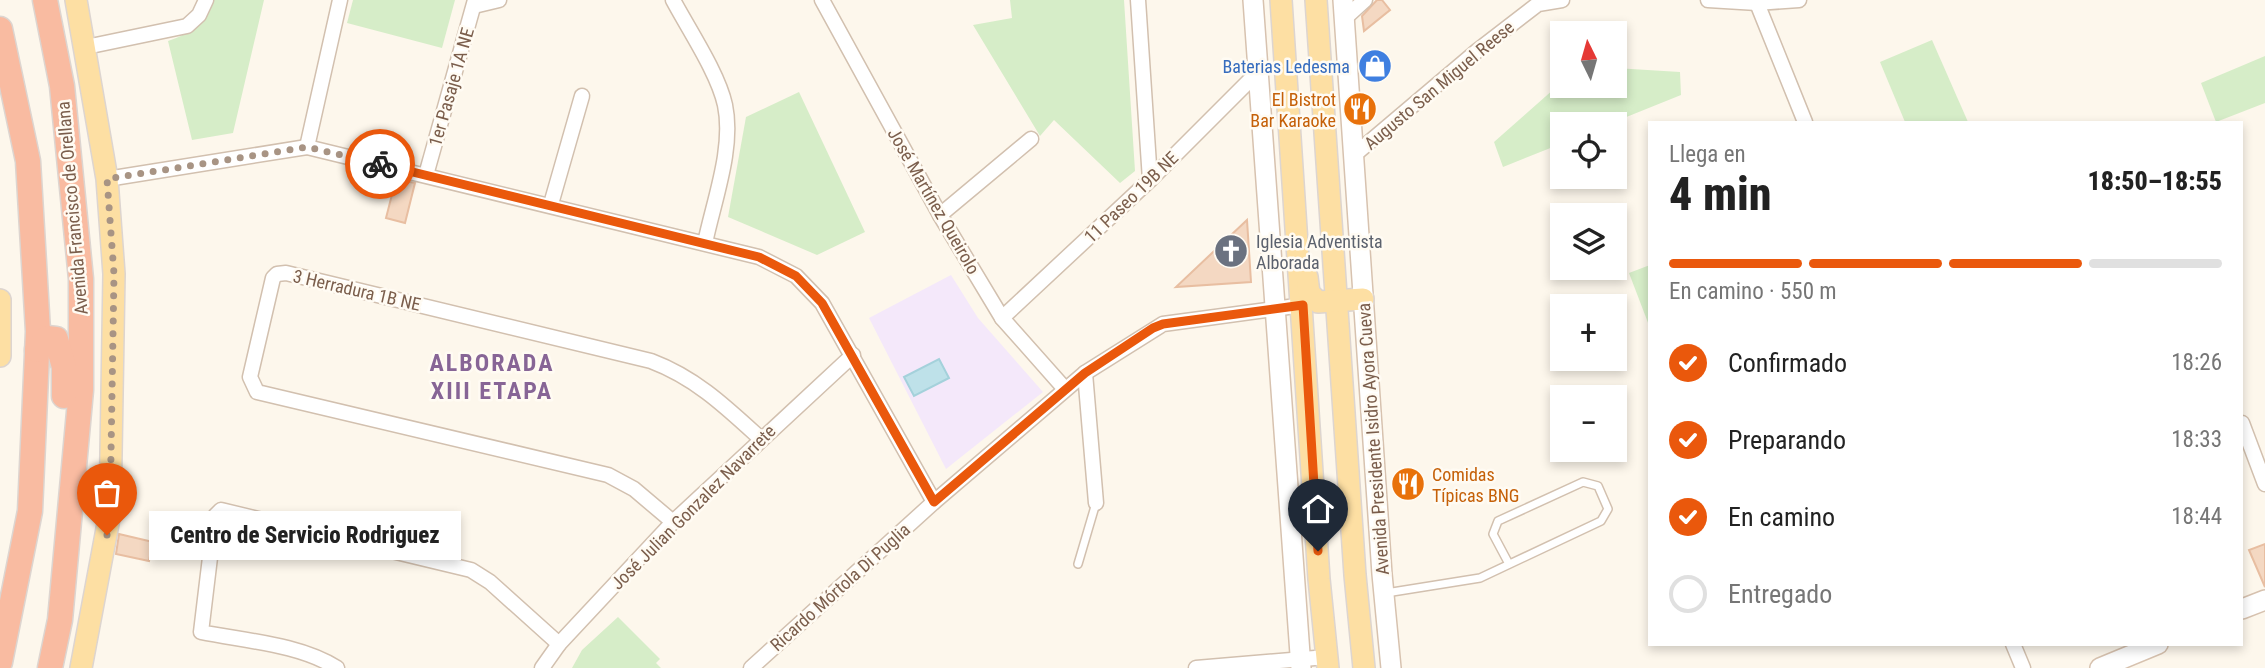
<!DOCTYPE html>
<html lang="es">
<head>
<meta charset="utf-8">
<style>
	:root { --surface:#fff; --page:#f6f6f6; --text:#222; --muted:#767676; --line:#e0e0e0; --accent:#ea580c }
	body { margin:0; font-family:"Roboto Condensed",sans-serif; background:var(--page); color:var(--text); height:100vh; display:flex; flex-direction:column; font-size:26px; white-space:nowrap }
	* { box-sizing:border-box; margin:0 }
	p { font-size:23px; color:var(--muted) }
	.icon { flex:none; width:38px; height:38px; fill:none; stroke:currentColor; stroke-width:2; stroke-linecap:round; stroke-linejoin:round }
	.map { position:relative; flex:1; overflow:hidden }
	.drawer { position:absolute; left:1648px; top:121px; width:595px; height:525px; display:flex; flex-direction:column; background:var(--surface); border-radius:0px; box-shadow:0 4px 10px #0003 }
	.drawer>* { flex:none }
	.needle { width:46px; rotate:355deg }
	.fabs { position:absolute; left:1550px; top:21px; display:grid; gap:14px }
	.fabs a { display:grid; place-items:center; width:77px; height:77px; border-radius:0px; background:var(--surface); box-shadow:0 4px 10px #0003; font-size:35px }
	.pin { position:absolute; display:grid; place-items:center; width:60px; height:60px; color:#fff; margin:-72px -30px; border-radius:50% 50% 50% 0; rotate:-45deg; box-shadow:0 0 7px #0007 }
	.pin .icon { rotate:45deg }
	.courier { position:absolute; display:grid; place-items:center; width:70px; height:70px; margin:-35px; border:5px solid #ea580c; border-radius:50%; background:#fff; color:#222; box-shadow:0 2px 9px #0007 }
	.bubble { position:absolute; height:49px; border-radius:0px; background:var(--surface); box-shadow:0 4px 10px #0003; font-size:23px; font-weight:800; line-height:49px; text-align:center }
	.summary em { font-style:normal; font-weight:800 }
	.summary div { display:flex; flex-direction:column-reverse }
	.summary { display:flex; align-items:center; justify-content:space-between; height:119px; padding:0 21px }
	h1 { font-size:46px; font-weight:800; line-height:52px }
	.bar { display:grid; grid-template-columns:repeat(4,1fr); gap:10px 7px; align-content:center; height:84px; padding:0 21px }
	.bar i { height:9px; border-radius:5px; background:var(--line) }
	.bar .active { background:var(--accent) }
	.bar p { grid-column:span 4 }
	ol { padding:0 21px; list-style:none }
	li { display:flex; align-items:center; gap:21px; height:77px }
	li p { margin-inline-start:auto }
	li .icon { padding:7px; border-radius:50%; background:var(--accent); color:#fff; stroke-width:4 }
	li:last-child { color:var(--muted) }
	li i { width:38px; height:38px; border:4px solid var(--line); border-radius:50% }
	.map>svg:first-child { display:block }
	.education { fill:#f4e8fa }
	.green { fill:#d6edc8 }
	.water { fill:#bee1e9; stroke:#a4d1db; stroke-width:2 }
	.building { fill:#f4d8c2; stroke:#e8bea1; stroke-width:2 }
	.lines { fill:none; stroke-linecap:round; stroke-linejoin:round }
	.lane-casing { stroke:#d2c0af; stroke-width:10 }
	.street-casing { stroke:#d2c0af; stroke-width:17 }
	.secondary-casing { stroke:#d7c2af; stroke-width:22 }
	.primary-casing { stroke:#ddd5d0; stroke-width:24 }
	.highway-casing { stroke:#ddd5d0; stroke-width:27 }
	.lane { stroke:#fff; stroke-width:7 }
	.street { stroke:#fff; stroke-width:14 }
	.secondary { stroke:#fff; stroke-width:19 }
	.primary { stroke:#fddfa3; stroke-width:21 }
	.highway { stroke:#f9bba1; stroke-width:24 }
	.done { stroke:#a89484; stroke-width:7; stroke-dasharray:0 12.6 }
	.route { stroke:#ea580c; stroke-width:9 }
	.labels { text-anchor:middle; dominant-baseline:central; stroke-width:5; stroke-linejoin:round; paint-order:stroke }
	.shop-label { font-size:18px; fill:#366cbe; stroke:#fffbf3; text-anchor:end }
	.street-label { font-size:18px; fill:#7b5e4c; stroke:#fffbf3 }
	.food-label { font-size:18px; fill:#c56008; stroke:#fffbf3; text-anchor:end }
	.worship-label { font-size:18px; fill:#5b616d; stroke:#fffbf3; text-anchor:start }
	.district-label { font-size:24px; font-weight:bold; letter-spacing:2px; fill:#876596; stroke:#fffbf3 }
</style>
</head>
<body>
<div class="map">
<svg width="2265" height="668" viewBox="0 0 2265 668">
	<rect width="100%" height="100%" fill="#fdf7ec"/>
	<path class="education" d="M951 275 978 318 1043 392 946 469 869 318Z"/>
	<g class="green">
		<path d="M211 0H264L233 133 192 140 168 41C192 34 199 21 211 0Z"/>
		<path d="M353 0H455L442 48 347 23Z"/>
		<path d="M1010 0H1124L1135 171 1120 183 1054 120 1040 136 973 25 1012 18Z"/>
		<path d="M1932 40 1968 122H1905L1880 62Z"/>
		<path d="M2265 56V103L2216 122 2201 83Z"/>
		<path d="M1615 68 1680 72 1681 95 1609 124H1563V143L1503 167 1494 142 1563 81V86H1615Z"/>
		<path d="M799 92 865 232 817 255 728 217 746 117Z"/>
		<path d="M1650 265V328L1629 273Z"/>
		<path d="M618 617 660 659 656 663 661 668H572L582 650Z"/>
	</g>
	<path class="water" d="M939 359 949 378 914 396 904 377Z"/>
	<g class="building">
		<path d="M1377 0H1382L1390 10 1364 31 1362 16Z"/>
		<path d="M396 179 415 183 405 223 386 218Z"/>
		<path d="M1247 220 1251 282 1176 287Z"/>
		<path d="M119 534 153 542 149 561 116 554Z"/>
		<path d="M2265 544V587L2249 550Z"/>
	</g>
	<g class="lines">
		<g class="lane-casing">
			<g id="lane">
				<path d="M1078 564 1096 503"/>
				<path d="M1386 593 1480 578 1601 521 1608 509 1598 486 1583 482 1498 521 1493 534 1509 564"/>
			</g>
		</g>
		<g class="street-casing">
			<g id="street">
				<path d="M673 0C689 30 718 73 725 105 734 148 714 200 705 243"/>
				<path d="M822 0 940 215 1002 318 1065 389"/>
				<path d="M1138 0 1150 180"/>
				<path d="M1708 0 1757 3 1799 0"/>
				<path d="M1757 3 1805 122"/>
				<path d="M474 6 499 0"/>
				<path d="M1344 19 1365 0"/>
				<path d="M86 47 187 26 199 15 206 0"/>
				<path d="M307 147 340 0"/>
				<path d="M1353 156 1477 51 1538 4 1562 0"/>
				<path d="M426 175 475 0"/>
				<path d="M107 179 307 147 759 257 796 276 822 303 934 502"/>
				<path d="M551 204 582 96"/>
				<path d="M940 215 1031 139"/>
				<path d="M1002 318 1150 180 1258 72"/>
				<path d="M1085 373 1096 503"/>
				<path d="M2242 423 2265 484"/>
				<path d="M673 522 634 489 608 475 257 392 250 377 273 278 277 274 286 273 651 361C696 378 726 407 761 439"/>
				<path d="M2013 644 2023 668"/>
				<path d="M337 668C299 644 245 641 201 632L215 516 221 510 471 570 490 582 559 644"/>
				<path d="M542 668 559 644 673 522 853 355"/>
				<path d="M751 668 934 502 1085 373 1163 324 1303 305"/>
				<path d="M1196 668 1327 657"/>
			</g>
		</g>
		<g class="secondary-casing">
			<g id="secondary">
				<path d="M1253 0 1301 668"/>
				<path d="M1343 0 1382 574 1391 668"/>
				<path d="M2242 609 2265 600"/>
				<path d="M2100 668 2158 644"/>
			</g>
		</g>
		<g class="primary-casing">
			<g id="primary">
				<path d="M76 0 107 179 114 274 110 513 81 668"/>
				<path d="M1281 0 1319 579 1328 668"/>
				<path d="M1316 0 1355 575 1364 668"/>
				<path d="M1307 277 1309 293 1318 302 1363 299"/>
				<path d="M0 300V356"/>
			</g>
		</g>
		<g class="highway-casing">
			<g id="highway">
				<path d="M45 0 62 86 81 279V390L60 620 50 668"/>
				<path d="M0 29 28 161 38 331 30 511 0 662"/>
				<path d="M37 350 47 338 56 339 64 367V396"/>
			</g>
		</g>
		<use href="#lane" class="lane"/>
		<use href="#street" class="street"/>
		<use href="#secondary" class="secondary"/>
		<use href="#primary" class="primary"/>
		<use href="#highway" class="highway"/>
	</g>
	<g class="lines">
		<path class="done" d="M107 535 110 513 114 274 107 179 307 147 380 164"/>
		<path class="route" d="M380 164 759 257 796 276 822 303 934 502 1085 373 1153 328 1163 324 1303 305 1318 551"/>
	</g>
	<defs>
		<g id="shop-disc" transform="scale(1.75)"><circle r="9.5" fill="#3f7fe0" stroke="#fffbf3"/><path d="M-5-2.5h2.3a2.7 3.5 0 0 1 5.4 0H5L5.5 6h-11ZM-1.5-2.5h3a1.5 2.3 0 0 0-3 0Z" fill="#fff"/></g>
		<g id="restaurant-disc" transform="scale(1.75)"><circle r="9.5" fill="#e8710a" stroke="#fffbf3"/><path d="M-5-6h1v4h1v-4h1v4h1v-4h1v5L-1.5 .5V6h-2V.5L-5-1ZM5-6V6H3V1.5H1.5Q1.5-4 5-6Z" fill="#fff"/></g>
		<g id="church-disc" transform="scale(1.75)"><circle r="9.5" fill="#6b7280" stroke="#fffbf3"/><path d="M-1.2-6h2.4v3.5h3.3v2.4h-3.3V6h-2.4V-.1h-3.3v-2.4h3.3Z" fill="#fff"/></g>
	</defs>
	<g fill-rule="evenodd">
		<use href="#shop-disc" x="1375" y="66"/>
		<use href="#restaurant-disc" x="1360" y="109"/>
		<use href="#church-disc" x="1231" y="251"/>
		<use href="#restaurant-disc" x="1408" y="484"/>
	</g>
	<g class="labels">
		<g class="shop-label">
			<text x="1350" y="66">Baterias Ledesma</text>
		</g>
		<g class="street-label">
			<text transform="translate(1439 85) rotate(-40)">Augusto San Miguel Reese</text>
			<text transform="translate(451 87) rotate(-74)">1er Pasaje 1A NE</text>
			<text transform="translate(1131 197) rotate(-44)">11 Paseo 19B NE</text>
			<text transform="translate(934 201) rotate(60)">José Martínez Queirolo</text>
			<text transform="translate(72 208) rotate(-95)">Avenida Francisco de Orellana</text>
			<text transform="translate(357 290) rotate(13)">3 Herradura 1B NE</text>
			<text transform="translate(1373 439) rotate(-94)">Avenida Presidente Isidro Ayora Cueva</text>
			<text transform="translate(693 507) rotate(-45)">José Julian Gonzalez Navarrete</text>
			<text transform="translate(840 587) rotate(-42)">Ricardo Mórtola Di Puglia</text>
		</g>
		<g class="food-label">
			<text x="1336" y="99">El Bistrot<tspan x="1336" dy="21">Bar Karaoke</tspan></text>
			<text x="1432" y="474" text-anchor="start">Comidas<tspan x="1432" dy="21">Típicas BNG</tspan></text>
		</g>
		<g class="worship-label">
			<text x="1256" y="241">Iglesia Adventista<tspan x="1256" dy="21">Alborada</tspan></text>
		</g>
		<g class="district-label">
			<text x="492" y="363">ALBORADA<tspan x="492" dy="28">XIII ETAPA</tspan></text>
		</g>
	</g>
</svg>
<div class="fabs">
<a><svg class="needle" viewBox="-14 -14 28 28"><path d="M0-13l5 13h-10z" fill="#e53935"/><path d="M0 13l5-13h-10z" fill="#767676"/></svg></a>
<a><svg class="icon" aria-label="locate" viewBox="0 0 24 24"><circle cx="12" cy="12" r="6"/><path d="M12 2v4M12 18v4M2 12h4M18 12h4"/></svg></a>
<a><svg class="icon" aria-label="layers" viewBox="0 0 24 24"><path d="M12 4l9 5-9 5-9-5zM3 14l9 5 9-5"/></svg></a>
<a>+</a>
<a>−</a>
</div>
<div class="pin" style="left:107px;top:535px;background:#ea580c"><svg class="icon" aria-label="bag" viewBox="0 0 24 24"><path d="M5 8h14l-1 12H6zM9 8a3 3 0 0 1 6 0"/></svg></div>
<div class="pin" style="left:1318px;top:551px;background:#1f2937"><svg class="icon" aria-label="home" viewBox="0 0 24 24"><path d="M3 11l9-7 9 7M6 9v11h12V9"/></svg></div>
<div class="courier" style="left:380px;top:164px"><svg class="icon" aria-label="bike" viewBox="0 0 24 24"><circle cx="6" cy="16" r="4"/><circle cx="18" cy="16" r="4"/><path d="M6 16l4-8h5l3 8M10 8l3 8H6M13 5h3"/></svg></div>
<div class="bubble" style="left:149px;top:511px;width:312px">Centro de Servicio Rodriguez</div>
<section class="drawer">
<div class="summary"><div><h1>4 min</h1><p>Llega en</p></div><em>18:50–18:55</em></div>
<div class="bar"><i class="active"></i><i class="active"></i><i class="active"></i><i></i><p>En camino · 550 m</p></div>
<ol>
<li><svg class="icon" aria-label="check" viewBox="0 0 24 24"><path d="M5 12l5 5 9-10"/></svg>Confirmado<p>18:26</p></li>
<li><svg class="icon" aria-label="check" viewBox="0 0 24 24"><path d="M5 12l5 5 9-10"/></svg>Preparando<p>18:33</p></li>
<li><svg class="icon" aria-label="check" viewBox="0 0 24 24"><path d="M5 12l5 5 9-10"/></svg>En camino<p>18:44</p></li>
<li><i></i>Entregado</li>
</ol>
</section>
</div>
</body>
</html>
